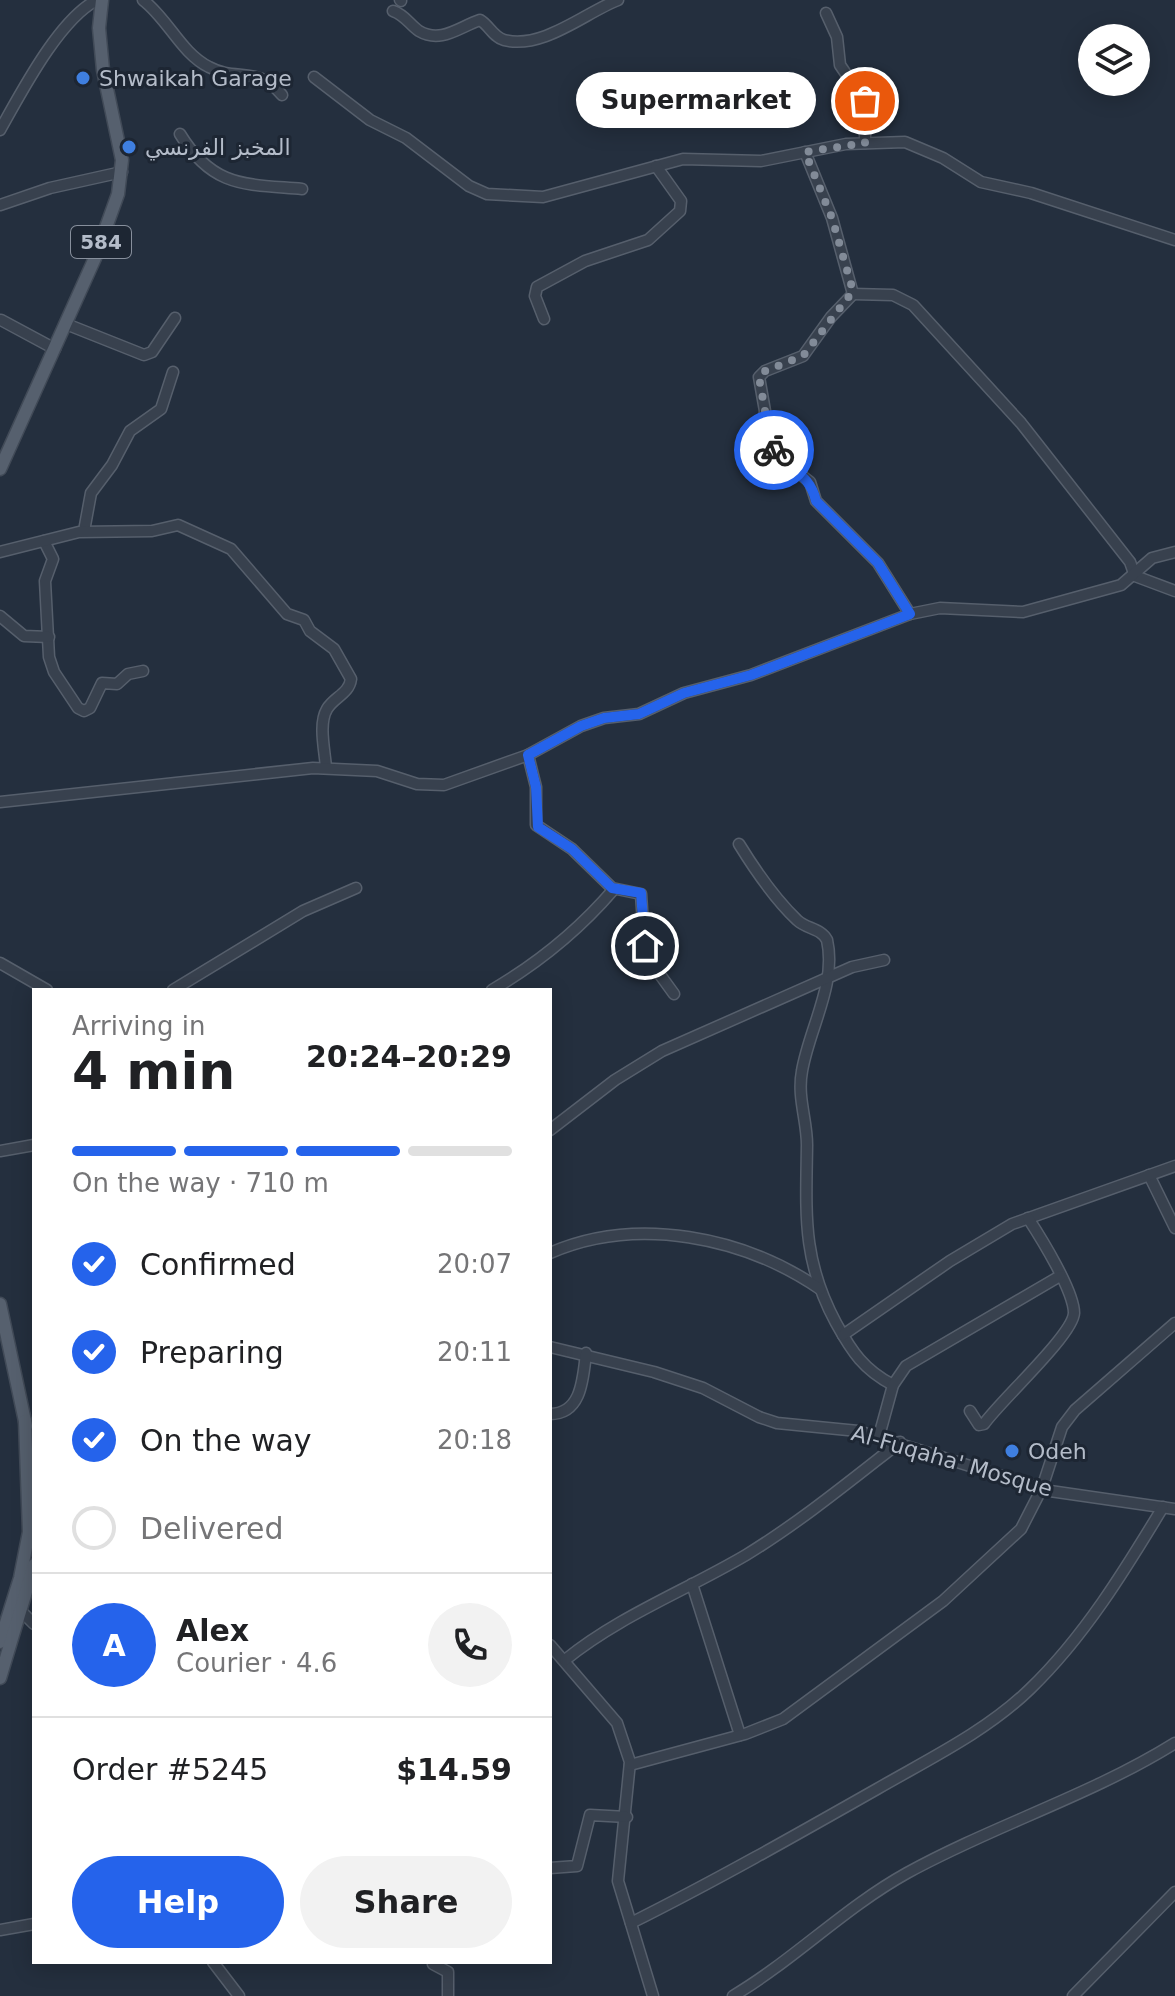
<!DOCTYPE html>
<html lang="en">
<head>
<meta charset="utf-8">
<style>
	:root { --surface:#fff; --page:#f2f2f2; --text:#202124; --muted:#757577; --line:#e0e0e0; --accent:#2563eb }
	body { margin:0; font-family:"DejaVu Sans",Cairo,sans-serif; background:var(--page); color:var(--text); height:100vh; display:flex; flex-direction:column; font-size:30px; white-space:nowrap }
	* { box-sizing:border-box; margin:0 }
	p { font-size:26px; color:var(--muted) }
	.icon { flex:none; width:44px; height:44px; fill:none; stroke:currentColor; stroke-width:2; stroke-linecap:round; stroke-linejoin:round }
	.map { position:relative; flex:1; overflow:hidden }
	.sheet { position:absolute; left:32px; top:988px; width:520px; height:976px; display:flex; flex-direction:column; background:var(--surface); border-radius:0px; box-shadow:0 4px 20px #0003 }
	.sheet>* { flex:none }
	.buttons { position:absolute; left:1078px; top:24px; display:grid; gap:16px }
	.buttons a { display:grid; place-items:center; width:72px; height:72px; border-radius:50%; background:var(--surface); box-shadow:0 4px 20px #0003; font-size:40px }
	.pin { position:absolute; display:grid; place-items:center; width:68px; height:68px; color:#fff; margin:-34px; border:4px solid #fff; border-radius:50%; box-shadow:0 2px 8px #0007 }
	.courier { position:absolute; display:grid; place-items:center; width:80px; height:80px; margin:-40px; border:6px solid #2563eb; border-radius:50%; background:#fff; color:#222; box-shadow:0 2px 10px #0007 }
	.bubble { position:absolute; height:56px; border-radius:28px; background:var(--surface); box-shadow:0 4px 20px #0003; font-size:26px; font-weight:700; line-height:56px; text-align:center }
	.headline em { font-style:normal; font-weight:700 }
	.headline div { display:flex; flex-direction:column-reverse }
	.headline { display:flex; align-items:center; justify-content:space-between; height:136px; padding:0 40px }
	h1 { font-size:52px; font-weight:700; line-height:60px }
	.bar { display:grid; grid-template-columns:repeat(4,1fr); gap:12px 8px; align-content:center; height:96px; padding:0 40px }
	.bar i { height:10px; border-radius:6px; background:var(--line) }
	.bar .active { background:var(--accent) }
	.bar p { grid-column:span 4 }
	.line { display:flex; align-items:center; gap:20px; padding:0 40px; border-top:2px solid var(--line) }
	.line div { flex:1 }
	.round { display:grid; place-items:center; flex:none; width:84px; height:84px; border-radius:42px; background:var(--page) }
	ol { padding:0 40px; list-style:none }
	li { display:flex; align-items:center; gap:24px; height:88px }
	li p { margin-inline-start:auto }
	li .icon { padding:8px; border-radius:50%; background:var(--accent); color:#fff; stroke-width:4 }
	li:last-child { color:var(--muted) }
	li i { width:44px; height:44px; border:4px solid var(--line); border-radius:50% }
	.action { display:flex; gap:16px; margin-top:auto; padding:16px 40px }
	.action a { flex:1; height:92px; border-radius:48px; background:var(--accent); color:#fff; font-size:32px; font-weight:700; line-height:92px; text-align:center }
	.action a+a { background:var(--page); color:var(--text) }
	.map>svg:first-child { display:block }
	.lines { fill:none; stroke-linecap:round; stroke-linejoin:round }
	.minor-casing { stroke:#565f6c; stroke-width:13 }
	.major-casing { stroke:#414a57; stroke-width:15 }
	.minor { stroke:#38414e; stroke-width:10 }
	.major { stroke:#56606e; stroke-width:12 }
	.done { stroke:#828b98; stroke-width:8; stroke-dasharray:0 14.4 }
	.route { stroke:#2563eb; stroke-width:10 }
	.shop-dot { fill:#3f7fe0; stroke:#1d2633; stroke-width:3 }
	.labels { text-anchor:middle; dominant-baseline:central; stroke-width:6; stroke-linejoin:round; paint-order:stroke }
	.shield { fill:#1d2633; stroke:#878f9c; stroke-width:2 }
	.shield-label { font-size:20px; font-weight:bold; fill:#b4bcc9 }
	.poi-label { font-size:22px; fill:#b4bcc9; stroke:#1d2633; text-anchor:start }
	.street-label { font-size:22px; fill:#b4bcc9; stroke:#1d2633 }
</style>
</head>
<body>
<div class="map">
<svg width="1175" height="1996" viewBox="0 0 1175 1996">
	<rect width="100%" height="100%" fill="#242f3e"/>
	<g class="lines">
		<g class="minor-casing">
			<g id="minor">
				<path d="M143 0C168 19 181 53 209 67 236 82 258 65 282 95"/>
				<path d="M400 0 401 1"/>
				<path d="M393 11C405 15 409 24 419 31 441 44 459 27 480 20 489 25 493 37 504 40 543 50 586 12 618 0"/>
				<path d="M826 13 837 37 840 65 865 102V143"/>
				<path d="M314 77 370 120 406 138 469 186 487 194 543 197 683 159 761 161 846 144 905 142 943 158 981 182 1031 193 1175 240"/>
				<path d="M0 130C21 93 59 19 97 0"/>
				<path d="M180 134C213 188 245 184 302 189"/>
				<path d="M805 152 832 218 853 294 831 317 803 356 765 371 759 377 765 411 762 434 781 459 810 482 816 501 878 563 910 614"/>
				<path d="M0 205 50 188 122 172"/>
				<path d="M853 294 893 295 913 305 1021 423 1130 562 1135 576 1175 591"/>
				<path d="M544 319 535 296 537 287 585 261 648 240 680 211 681 201 656 166"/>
				<path d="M1 320 55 349"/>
				<path d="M66 324 144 355 152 352 175 318"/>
				<path d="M84 531 91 493 112 465 130 431 161 409 173 372"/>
				<path d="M44 541 53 559 45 581 49 657 54 672 78 708 84 711 90 708 102 683 117 684 128 674 143 671"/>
				<path d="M0 552 79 532 152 531 178 525 231 549 287 614 304 620 310 631 334 649 351 679C349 694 334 697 327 709 318 724 325 751 326 768"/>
				<path d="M0 616 24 636 49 637"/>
				<path d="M528 755 536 787V825L572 849 612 888 641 894 645 954 674 994"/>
				<path d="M0 802 313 768 377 771 417 784 444 785 528 755 581 726 604 718 639 714 684 693 751 675 910 614 940 608 1023 612 1121 585 1152 558 1175 552"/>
				<path d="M739 844C755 870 775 899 797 920 806 929 821 928 827 940 837 984 809 1029 802 1071 797 1097 807 1120 807 1145 806 1214 802 1260 836 1323 852 1352 864 1370 893 1385"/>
				<path d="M0 963 47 990"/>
				<path d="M173 990 303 911 356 888"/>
				<path d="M492 990C540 962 578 931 614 889"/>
				<path d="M550 1130 615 1080 662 1051 852 967 884 960"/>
				<path d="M0 1151 34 1145"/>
				<path d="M1149 1175 1175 1228"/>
				<path d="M550 1253C637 1215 744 1237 820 1289"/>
				<path d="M843 1335 950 1261 1012 1224 1175 1166"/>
				<path d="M550 1347 654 1372 703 1388 759 1417 777 1423 858 1431 1050 1491 1175 1509"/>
				<path d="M970 1411 979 1425 984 1424C1000 1401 1073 1335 1074 1313 1074 1291 1041 1238 1028 1218"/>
				<path d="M550 1414C582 1414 583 1378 586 1353"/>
				<path d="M879 1436 893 1385 906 1366 1060 1276"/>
				<path d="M692 1584 740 1735"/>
				<path d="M20 1610 34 1624"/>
				<path d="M550 1645 617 1723 630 1762 618 1881 653 1996"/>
				<path d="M565 1660C619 1616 685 1591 746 1555 800 1522 850 1481 900 1442"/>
				<path d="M630 1765 745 1734 783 1719 943 1601 1021 1529 1042 1488 1062 1427 1075 1410 1175 1323"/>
				<path d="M550 1868 577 1866 590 1815 627 1817"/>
				<path d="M631 1923C715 1881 796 1835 877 1789 929 1759 987 1731 1030 1689 1084 1637 1125 1570 1163 1507"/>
				<path d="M0 1930 34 1924"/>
				<path d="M213 1962 239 1996"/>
				<path d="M433 1964 448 1972V1996"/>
				<path d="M733 1996C795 1959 844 1908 907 1873 994 1825 1090 1796 1175 1743"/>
				<path d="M1073 1996 1175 1892"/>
			</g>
		</g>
		<g class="major-casing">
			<g id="major">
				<path d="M0 469 95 258 118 194 122 160 103 70 99 28 102 0"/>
				<path d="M0 1304 26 1426"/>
				<path d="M0 1642 20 1578 29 1532 25 1421"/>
				<path d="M0 1678 34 1565"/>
			</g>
		</g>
		<use href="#minor" class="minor"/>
		<use href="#major" class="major"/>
	</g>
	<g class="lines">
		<path class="done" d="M774 450 762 434 765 411 759 377 765 371 803 356 853 291 832 218 805 152 865 143V101"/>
		<path class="route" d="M645 946 641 893 612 888 572 849 538 827 536 787 528 755 581 726 604 718 639 714 684 693 751 675 910 614 878 563 816 501C810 474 789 470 774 450"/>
	</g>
	<g class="shop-dot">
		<circle cx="83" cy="78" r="8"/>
		<circle cx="129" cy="147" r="8"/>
		<circle cx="1012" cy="1451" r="8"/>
	</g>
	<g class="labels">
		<rect class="shield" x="71" y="226" width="60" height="32" rx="6"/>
		<g class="shield-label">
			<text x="101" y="242">584</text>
		</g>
		<g class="poi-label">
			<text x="99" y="78">Shwaikah Garage</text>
			<text x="145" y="147">المخبز الفرنسي</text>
			<text x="1028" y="1451">Odeh</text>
		</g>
		<g class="street-label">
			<text transform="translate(952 1461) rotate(16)">Al-Fuqaha' Mosque</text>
		</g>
	</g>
</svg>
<div class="buttons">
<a><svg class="icon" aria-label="layers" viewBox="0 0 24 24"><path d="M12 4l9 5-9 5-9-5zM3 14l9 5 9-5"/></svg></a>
</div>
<div class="pin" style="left:865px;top:101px;background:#ea580c"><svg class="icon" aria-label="bag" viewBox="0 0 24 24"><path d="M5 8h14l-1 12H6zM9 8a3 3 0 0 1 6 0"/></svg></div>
<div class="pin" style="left:645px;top:946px;background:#1f2937"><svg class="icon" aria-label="home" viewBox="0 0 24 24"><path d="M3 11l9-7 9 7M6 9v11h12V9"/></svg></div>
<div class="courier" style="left:774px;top:450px"><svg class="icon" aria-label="bike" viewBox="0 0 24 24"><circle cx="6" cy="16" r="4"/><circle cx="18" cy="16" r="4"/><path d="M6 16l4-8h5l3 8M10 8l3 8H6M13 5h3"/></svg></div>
<div class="bubble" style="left:576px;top:72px;width:240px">Supermarket</div>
<section class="sheet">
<div class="headline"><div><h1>4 min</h1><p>Arriving in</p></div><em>20:24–20:29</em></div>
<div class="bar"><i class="active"></i><i class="active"></i><i class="active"></i><i></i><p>On the way · 710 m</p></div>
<ol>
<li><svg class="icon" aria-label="check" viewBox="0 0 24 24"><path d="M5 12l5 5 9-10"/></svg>Confirmed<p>20:07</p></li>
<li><svg class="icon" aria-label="check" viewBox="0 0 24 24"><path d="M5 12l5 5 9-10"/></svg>Preparing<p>20:11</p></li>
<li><svg class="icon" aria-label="check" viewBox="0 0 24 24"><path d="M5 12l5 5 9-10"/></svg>On the way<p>20:18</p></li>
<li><i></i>Delivered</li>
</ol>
<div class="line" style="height:144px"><b class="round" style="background:var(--accent);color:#fff">A</b><div><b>Alex</b><p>Courier · 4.6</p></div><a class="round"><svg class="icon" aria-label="phone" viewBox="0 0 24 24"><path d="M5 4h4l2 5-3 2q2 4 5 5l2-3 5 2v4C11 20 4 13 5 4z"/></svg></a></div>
<div class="line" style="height:104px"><div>Order #5245</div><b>$14.59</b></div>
<div class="action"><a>Help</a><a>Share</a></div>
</section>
</div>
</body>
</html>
